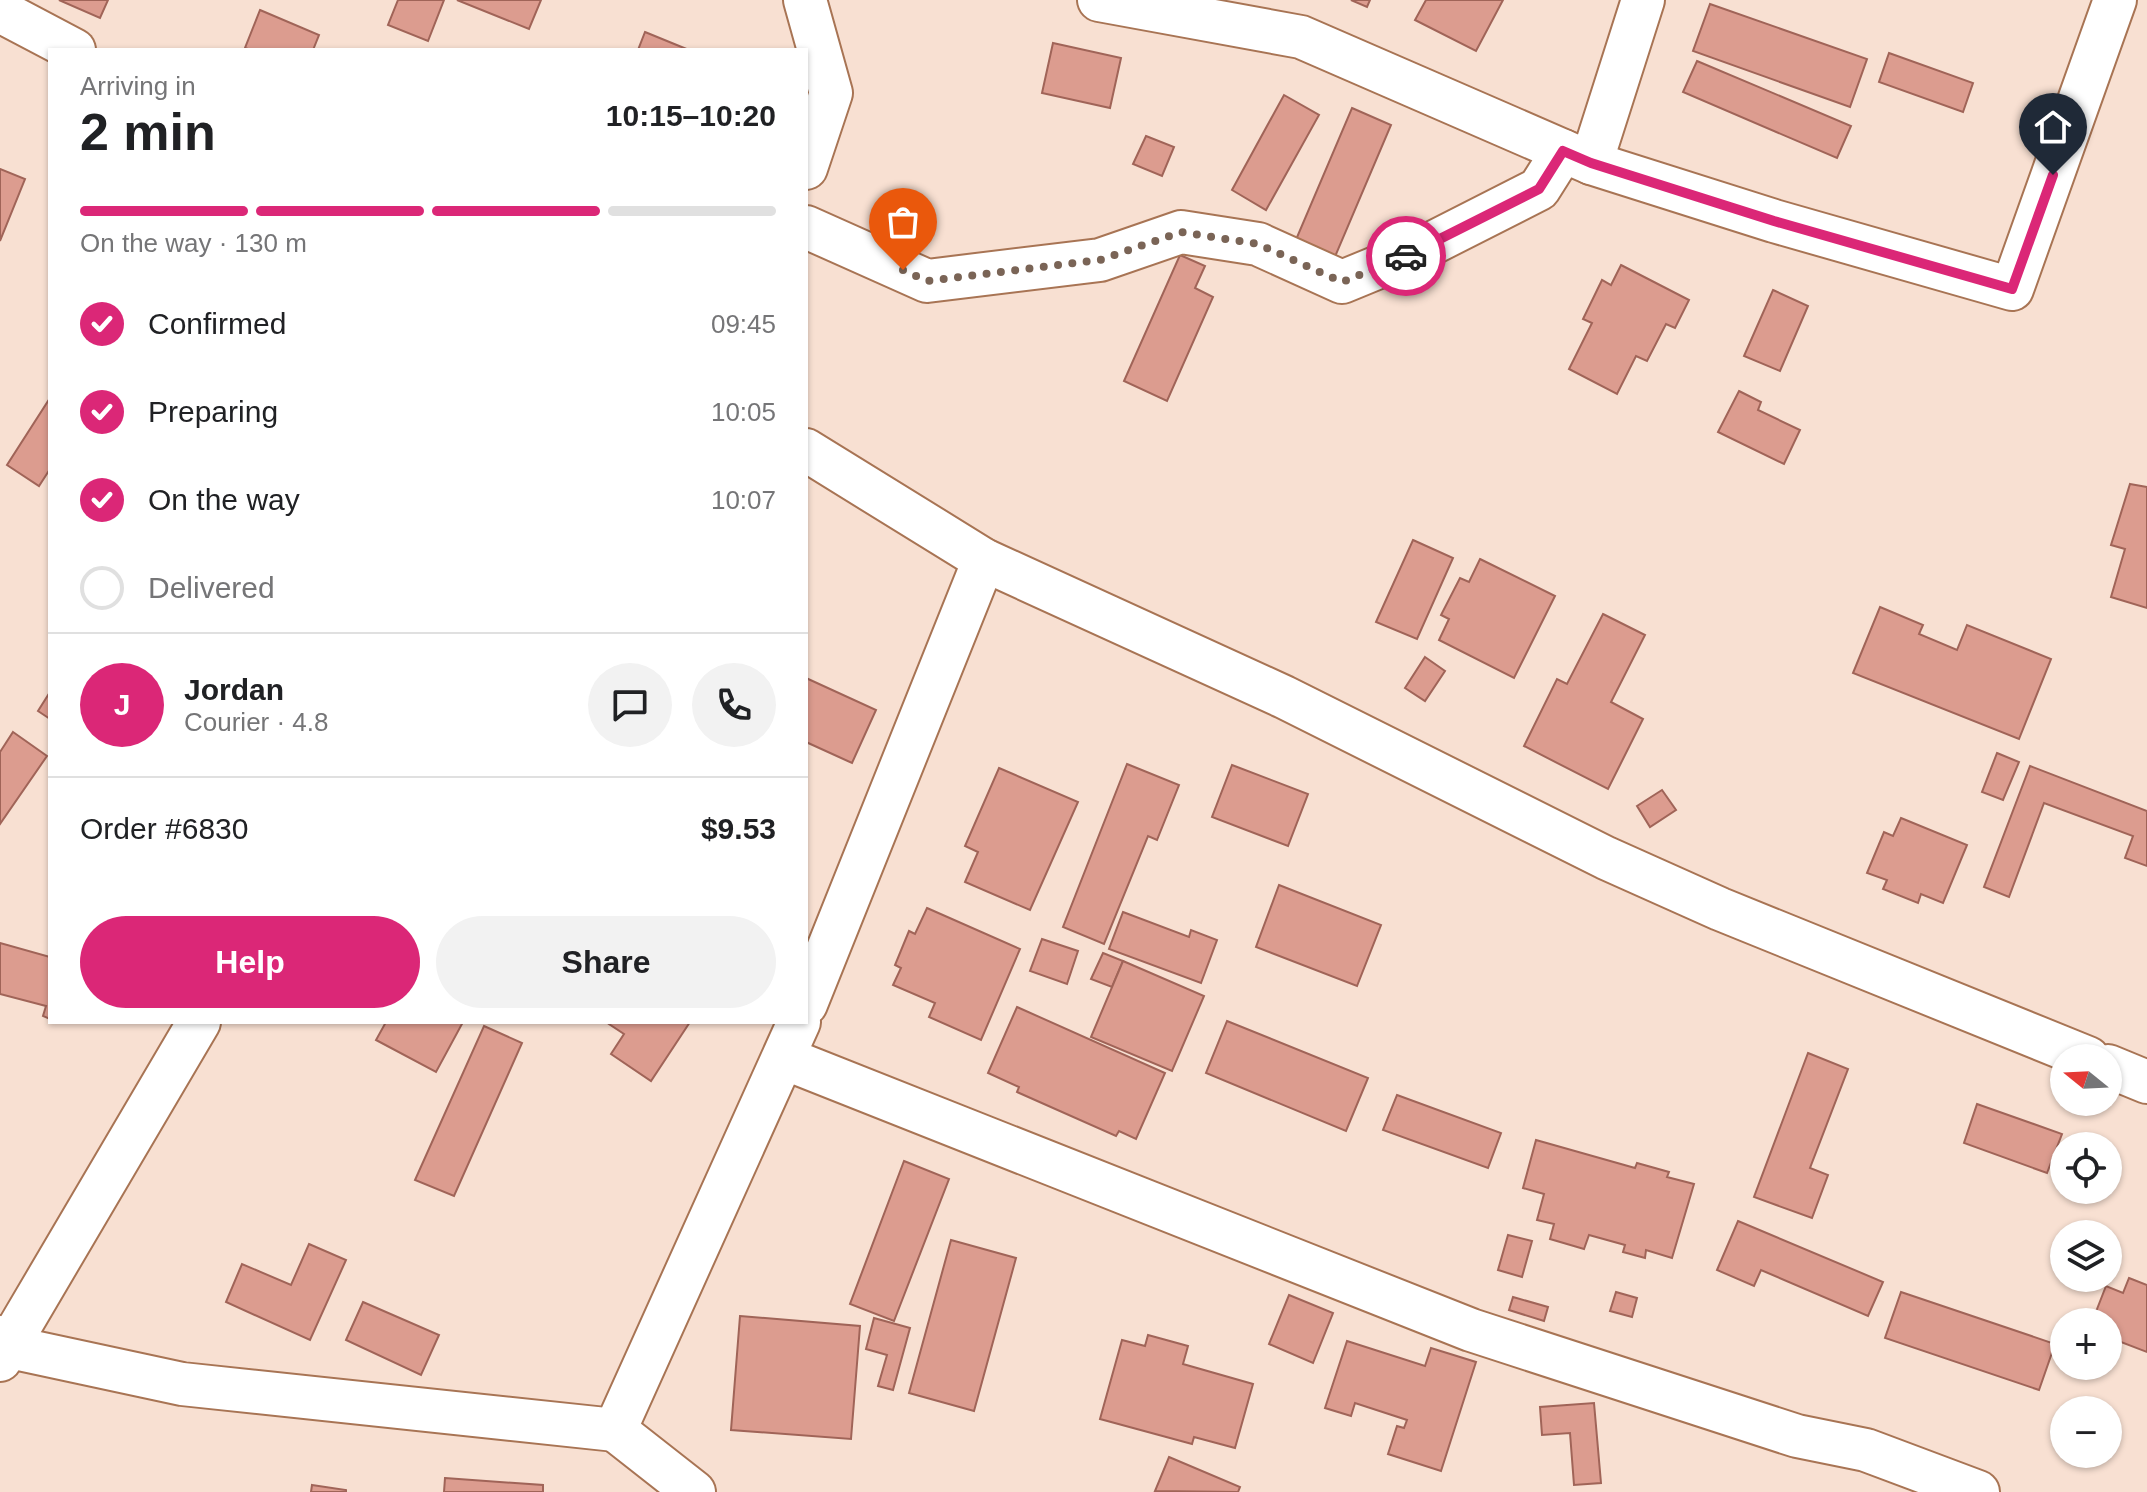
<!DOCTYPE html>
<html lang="en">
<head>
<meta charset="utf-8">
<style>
	:root { --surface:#fff; --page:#f2f2f2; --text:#202124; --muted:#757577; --line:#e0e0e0; --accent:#db2777 }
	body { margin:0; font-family:Arial,sans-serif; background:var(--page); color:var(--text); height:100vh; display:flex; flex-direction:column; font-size:30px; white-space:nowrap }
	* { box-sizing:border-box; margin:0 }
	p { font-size:26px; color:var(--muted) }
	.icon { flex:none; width:44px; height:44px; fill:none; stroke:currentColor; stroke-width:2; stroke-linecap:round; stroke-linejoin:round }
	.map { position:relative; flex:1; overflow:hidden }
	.drawer { position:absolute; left:48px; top:48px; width:760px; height:976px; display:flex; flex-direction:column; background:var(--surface); border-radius:0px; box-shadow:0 2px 6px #0004 }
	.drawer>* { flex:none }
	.needle { width:52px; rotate:288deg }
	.controls { position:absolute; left:2050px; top:1044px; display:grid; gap:16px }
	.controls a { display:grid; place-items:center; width:72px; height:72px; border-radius:50%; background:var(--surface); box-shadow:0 2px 6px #0004; font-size:40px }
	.pin { position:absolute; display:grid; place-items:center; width:68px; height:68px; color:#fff; margin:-82px -34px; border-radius:50% 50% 50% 0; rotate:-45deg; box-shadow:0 0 8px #0007 }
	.pin .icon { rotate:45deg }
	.courier { position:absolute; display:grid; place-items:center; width:80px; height:80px; margin:-40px; border:6px solid #db2777; border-radius:50%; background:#fff; color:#222; box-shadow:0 2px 10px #0007 }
	.head em { font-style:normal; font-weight:600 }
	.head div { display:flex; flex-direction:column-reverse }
	.head { display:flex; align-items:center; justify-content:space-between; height:136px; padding:0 32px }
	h1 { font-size:52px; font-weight:600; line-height:60px }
	.bar { display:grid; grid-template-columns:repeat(4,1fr); gap:12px 8px; align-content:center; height:96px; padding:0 32px }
	.bar i { height:10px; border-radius:6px; background:var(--line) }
	.bar .on { background:var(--accent) }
	.bar p { grid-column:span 4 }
	.line { display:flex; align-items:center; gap:20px; padding:0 32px; border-top:2px solid var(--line) }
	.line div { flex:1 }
	.round { display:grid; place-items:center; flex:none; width:84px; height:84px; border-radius:42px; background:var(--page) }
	ol { padding:0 32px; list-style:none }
	li { display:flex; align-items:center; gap:24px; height:88px }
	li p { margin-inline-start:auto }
	li .icon { padding:8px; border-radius:50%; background:var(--accent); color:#fff; stroke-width:4 }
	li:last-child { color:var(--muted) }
	li i { width:44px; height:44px; border:4px solid var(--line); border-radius:50% }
	.button { display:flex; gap:16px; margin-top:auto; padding:16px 32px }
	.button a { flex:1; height:92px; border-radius:48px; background:var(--accent); color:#fff; font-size:32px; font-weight:600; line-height:92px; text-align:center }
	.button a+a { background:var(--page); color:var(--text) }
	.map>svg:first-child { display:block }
	.building { fill:#dc9c8f; stroke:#a06458; stroke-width:2 }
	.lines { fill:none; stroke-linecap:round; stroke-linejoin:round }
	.street-casing { stroke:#a87454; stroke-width:46 }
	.street { stroke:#fff; stroke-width:42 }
	.done { stroke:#7a6456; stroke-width:8; stroke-dasharray:0 14.4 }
	.route { stroke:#db2777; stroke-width:10 }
</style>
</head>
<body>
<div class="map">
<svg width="2147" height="1492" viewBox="0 0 2147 1492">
	<rect width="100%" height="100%" fill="#f8e0d2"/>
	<g class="building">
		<path d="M59 0H108L100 18Z"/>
		<path d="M398 0H444L428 41 388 25Z"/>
		<path d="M457 0H541L529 29Z"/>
		<path d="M1351 0H1370L1367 7Z"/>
		<path d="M1426 0H1503L1476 51 1415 20Z"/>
		<path d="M1710 4 1867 59 1850 107 1693 51Z"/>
		<path d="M260 10 319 35 313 50H251L245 48Z"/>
		<path d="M645 32 689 50H638Z"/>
		<path d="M1053 43 1121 58 1110 108 1042 93Z"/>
		<path d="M1889 53 1973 83 1963 112 1879 82Z"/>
		<path d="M1697 61 1851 126 1837 158 1683 92Z"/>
		<path d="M1284 95 1319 115 1266 210 1232 190Z"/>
		<path d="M1352 108 1391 125 1331 266 1292 249Z"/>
		<path d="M1146 136 1174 147 1162 176 1133 164Z"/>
		<path d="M0 169 25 179 0 241Z"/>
		<path d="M1180 255 1205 266 1195 288 1213 297 1167 401 1124 381Z"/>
		<path d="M1621 265 1689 300 1675 328 1666 324 1647 361 1636 356 1617 394 1569 369 1592 323 1583 319 1602 280 1611 285Z"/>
		<path d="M1773 290 1808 306 1780 371 1744 356Z"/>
		<path d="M1739 391 1761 402 1758 410 1800 430 1784 464 1718 432Z"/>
		<path d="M50 398V469L39 486 7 465Z"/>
		<path d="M2130 484 2147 487V608L2111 597 2125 549 2111 545Z"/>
		<path d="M1413 540 1453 558 1417 639 1376 622Z"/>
		<path d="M1480 559 1555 596 1514 678 1439 640 1449 619 1441 615 1460 578 1469 582Z"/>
		<path d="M1880 607 1923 625 1919 634 1957 650 1967 625 2051 659 2019 739 1853 673Z"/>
		<path d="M1603 614 1645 635 1611 702 1643 719 1608 789 1524 746 1557 679 1567 684Z"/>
		<path d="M1425 657 1445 671 1425 701 1405 688Z"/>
		<path d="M806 678 876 710 852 763 806 742Z"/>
		<path d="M50 692V719L38 711Z"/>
		<path d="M13 732 47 756 0 824V752Z"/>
		<path d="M1997 753 2019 762 2003 800 1982 792Z"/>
		<path d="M1127 764 1179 785 1157 840 1148 836 1104 944 1063 927Z"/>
		<path d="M1232 765 1308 794 1288 846 1212 817Z"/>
		<path d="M2030 766 2147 811V866L2125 858 2133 836 2044 803 2009 897 1984 887Z"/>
		<path d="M999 768 1078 802 1030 910 965 882 978 852 965 846Z"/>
		<path d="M1662 790 1676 810 1650 827 1637 806Z"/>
		<path d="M1901 818 1967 845 1943 903 1921 894 1918 903 1883 889 1887 880 1867 873 1884 832 1893 836Z"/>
		<path d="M1279 885 1381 925 1357 986 1256 947Z"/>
		<path d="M927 908 1020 949 981 1040 929 1017 935 1003 893 985 901 968 895 965 909 931 915 934Z"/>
		<path d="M1123 912 1189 937 1191 930 1217 940 1201 983 1109 949Z"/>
		<path d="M1042 939 1078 951 1067 984 1030 971Z"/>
		<path d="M0 943 50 957V1019L43 1016 46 1006 0 994Z"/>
		<path d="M1103 953 1123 961 1112 987 1091 979Z"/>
		<path d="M1123 961 1204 996 1172 1071 1091 1037Z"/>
		<path d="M1017 1007 1165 1073 1136 1139 1119 1131 1116 1136 1017 1092 1019 1087 988 1073Z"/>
		<path d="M1227 1021 1368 1078 1346 1131 1206 1073Z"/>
		<path d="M386 1022H463L436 1072 376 1040Z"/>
		<path d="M611 1022H690L651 1081 611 1054 624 1034 609 1024Z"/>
		<path d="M484 1026 522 1043 454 1196 415 1180Z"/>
		<path d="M1808 1053 1848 1069 1810 1168 1828 1175 1812 1218 1754 1197Z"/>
		<path d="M1397 1095 1501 1133 1488 1168 1383 1130Z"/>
		<path d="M1977 1104 2062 1134 2047 1173 1964 1143Z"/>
		<path d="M1536 1140 1635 1168 1637 1163 1669 1172 1667 1177 1694 1184 1672 1258 1646 1250 1645 1258 1623 1252 1625 1245 1589 1235 1584 1249 1550 1239 1554 1224 1537 1220 1544 1194 1523 1188Z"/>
		<path d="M904 1161 949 1179 894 1321 850 1304Z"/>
		<path d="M1738 1221 1883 1282 1868 1316 1761 1270 1754 1286 1717 1270Z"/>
		<path d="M1508 1235 1532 1241 1522 1277 1498 1270Z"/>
		<path d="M951 1240 1016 1258 974 1411 909 1393Z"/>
		<path d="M309 1244 346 1260 310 1340 226 1302 242 1264 291 1285Z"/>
		<path d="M2129 1278 2147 1285V1352L2108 1337V1322H2092L2106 1286 2123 1293Z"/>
		<path d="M1616 1292 1637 1298 1632 1317 1610 1311Z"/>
		<path d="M1901 1292 2055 1344 2039 1390 1885 1338Z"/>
		<path d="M1289 1295 1333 1313 1313 1363 1269 1344Z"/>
		<path d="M1513 1297 1548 1307 1544 1321 1509 1310Z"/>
		<path d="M363 1302 439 1335 421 1375 346 1340Z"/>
		<path d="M740 1316 860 1326 851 1439 731 1430Z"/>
		<path d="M874 1318 910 1328 893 1390 878 1386 887 1355 866 1349Z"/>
		<path d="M1148 1335 1188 1346 1183 1364 1253 1384 1235 1448 1194 1437 1192 1444 1100 1419 1122 1340 1145 1346Z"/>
		<path d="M1347 1341 1425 1366 1431 1348 1476 1362 1441 1471 1388 1454 1397 1426 1404 1428 1407 1420 1355 1403 1351 1416 1325 1408Z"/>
		<path d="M1594 1403 1601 1483 1574 1485 1570 1433 1542 1435 1540 1407Z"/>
		<path d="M1169 1457 1240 1487 1238 1492 1155 1491Z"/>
		<path d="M445 1478 543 1485V1492H444Z"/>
		<path d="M312 1485 346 1490V1492H311Z"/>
	</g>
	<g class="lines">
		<g class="street-casing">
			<g id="street">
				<path d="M805 0 831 93 806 168"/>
				<path d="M1099 0 1301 37 1591 163 1774 221 2012 289 2115 0"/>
				<path d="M0 11 74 50"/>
				<path d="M1591 163 1643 0"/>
				<path d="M806 227 927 281 1100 260 1181 232 1258 244 1342 282 1415 252 1539 189 1563 151"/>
				<path d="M806 450 984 560 1284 697 1606 858 1720 909 2088 1058"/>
				<path d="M806 1004 984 560"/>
				<path d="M784 1058 1471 1330 1797 1436 1866 1450 1978 1492"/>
				<path d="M2108 1066 2147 1082"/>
				<path d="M0 1337 10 1347 182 1384 615 1430 799 1022"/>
				<path d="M0 1360 199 1022"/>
				<path d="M615 1430 694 1492"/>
			</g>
		</g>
		<use href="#street" class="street"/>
	</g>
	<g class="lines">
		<path class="done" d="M903 270 927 281 1100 260 1181 232 1258 244 1342 282 1406 256"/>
		<path class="route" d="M1406 256 1539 189 1563 151 1591 163 1774 221 2012 289 2053 175"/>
	</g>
</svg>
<div class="controls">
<a><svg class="needle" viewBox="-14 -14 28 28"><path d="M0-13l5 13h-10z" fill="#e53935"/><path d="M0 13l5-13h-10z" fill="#757577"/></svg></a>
<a><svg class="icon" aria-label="locate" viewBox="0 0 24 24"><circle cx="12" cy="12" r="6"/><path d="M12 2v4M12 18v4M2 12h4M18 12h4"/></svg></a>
<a><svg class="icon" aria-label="layers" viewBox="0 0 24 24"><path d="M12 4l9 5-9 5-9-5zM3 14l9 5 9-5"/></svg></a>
<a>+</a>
<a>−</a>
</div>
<div class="pin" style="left:903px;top:270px;background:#ea580c"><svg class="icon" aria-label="bag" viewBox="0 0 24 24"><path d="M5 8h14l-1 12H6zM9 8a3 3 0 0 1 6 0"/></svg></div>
<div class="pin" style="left:2053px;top:175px;background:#1f2937"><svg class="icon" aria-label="home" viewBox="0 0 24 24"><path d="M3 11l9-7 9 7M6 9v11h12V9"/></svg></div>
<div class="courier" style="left:1406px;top:256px"><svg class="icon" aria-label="car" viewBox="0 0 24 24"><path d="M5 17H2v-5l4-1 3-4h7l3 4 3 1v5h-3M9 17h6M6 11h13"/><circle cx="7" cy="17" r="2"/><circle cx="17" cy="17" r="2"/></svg></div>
<section class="drawer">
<div class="head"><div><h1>2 min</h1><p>Arriving in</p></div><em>10:15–10:20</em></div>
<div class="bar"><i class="on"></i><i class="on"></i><i class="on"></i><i></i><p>On the way · 130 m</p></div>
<ol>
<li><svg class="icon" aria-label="check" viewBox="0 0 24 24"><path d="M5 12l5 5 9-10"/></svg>Confirmed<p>09:45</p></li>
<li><svg class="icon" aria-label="check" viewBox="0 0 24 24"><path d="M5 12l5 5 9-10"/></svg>Preparing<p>10:05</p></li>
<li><svg class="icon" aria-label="check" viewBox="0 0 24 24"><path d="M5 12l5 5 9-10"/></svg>On the way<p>10:07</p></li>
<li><i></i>Delivered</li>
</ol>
<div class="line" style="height:144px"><b class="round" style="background:var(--accent);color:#fff">J</b><div><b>Jordan</b><p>Courier · 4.8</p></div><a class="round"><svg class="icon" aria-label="chat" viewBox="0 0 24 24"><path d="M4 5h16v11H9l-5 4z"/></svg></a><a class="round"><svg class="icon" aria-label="phone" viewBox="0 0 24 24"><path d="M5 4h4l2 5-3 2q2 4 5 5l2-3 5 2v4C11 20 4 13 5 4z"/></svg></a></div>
<div class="line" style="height:104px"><div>Order #6830</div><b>$9.53</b></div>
<div class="button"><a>Help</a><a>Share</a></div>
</section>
</div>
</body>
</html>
